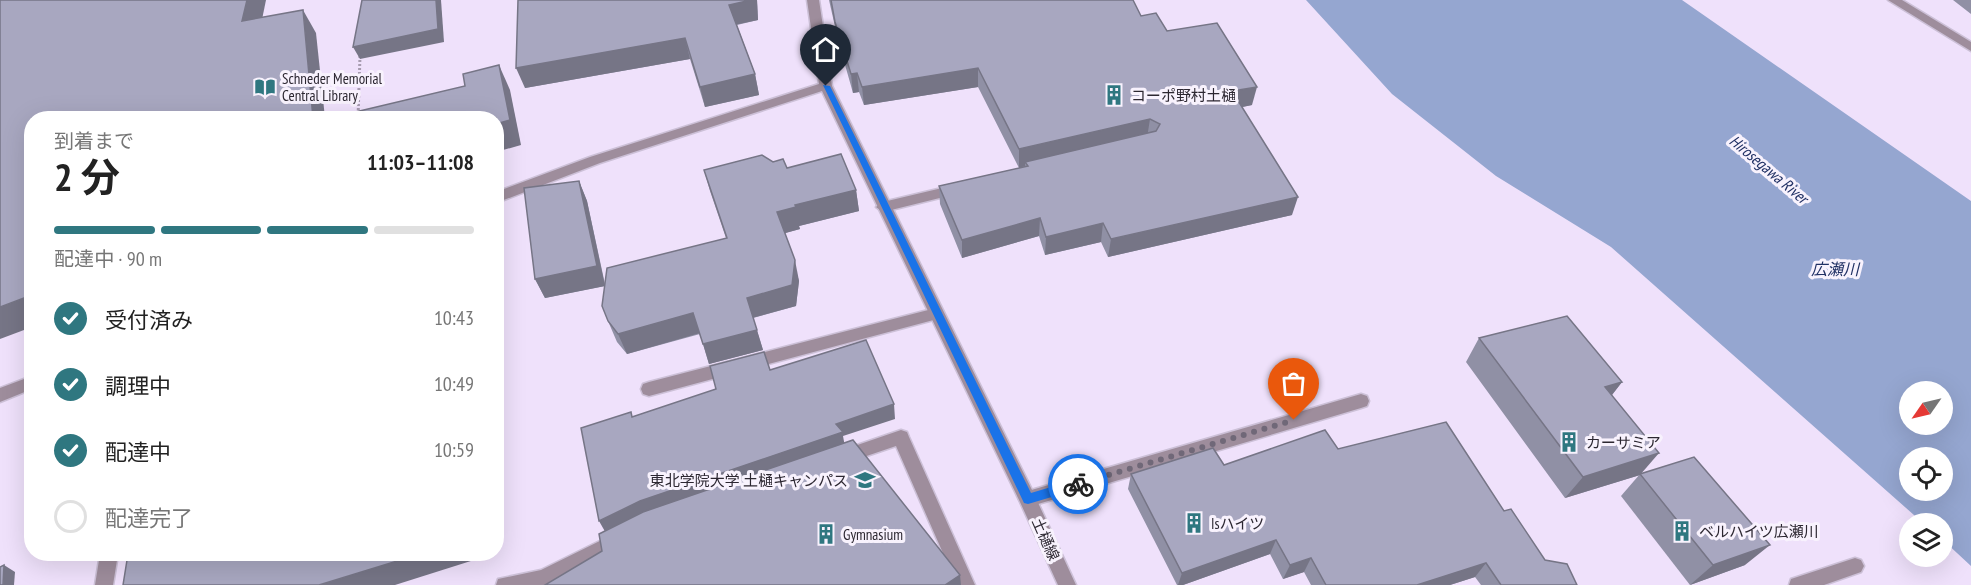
<!DOCTYPE html>
<html lang="ja">
<head>
<meta charset="utf-8">
<style>
	:root { --surface:#fff; --page:#f2f2f2; --text:#222; --muted:#767676; --line:#e0e0e0; --accent:#2f7780 }
	body { margin:0; font-family:"PT Sans Narrow","Noto Sans JP",sans-serif; background:var(--page); color:var(--text); height:100vh; display:flex; flex-direction:column; font-size:22px; white-space:nowrap }
	* { box-sizing:border-box; margin:0 }
	p { font-size:20px; color:var(--muted) }
	.icon { flex:none; width:33px; height:33px; fill:none; stroke:currentColor; stroke-width:2; stroke-linecap:round; stroke-linejoin:round }
	.map { position:relative; flex:1; overflow:hidden }
	.details { position:absolute; left:24px; top:111px; width:480px; height:450px; display:flex; flex-direction:column; background:var(--surface); border-radius:24px; box-shadow:0 6px 24px #0002 }
	.details>* { flex:none }
	.needle { width:39px; rotate:236deg }
	.fabs { position:absolute; left:1899px; top:381px; display:grid; gap:12px }
	.fabs a { display:grid; place-items:center; width:54px; height:54px; border-radius:50%; background:var(--surface); box-shadow:0 6px 24px #0002; font-size:30px }
	.pin { position:absolute; display:grid; place-items:center; width:51px; height:51px; color:#fff; margin:-62px -26px; border-radius:50% 50% 50% 0; rotate:-45deg; box-shadow:0 0 6px #0007 }
	.pin .icon { rotate:45deg }
	.courier { position:absolute; display:grid; place-items:center; width:60px; height:60px; margin:-30px; border:4px solid #1a73e8; border-radius:50%; background:#fff; color:#222; box-shadow:0 2px 8px #0007 }
	.overview em { font-style:normal; font-weight:700 }
	.overview div { display:flex; flex-direction:column-reverse }
	.overview { display:flex; align-items:center; justify-content:space-between; height:102px; padding:0 30px }
	h1 { font-size:39px; font-weight:700; line-height:45px }
	.bar { display:grid; grid-template-columns:repeat(4,1fr); gap:9px 6px; align-content:center; height:72px; padding:0 30px }
	.bar i { height:8px; border-radius:4px; background:var(--line) }
	.bar .on { background:var(--accent) }
	.bar p { grid-column:span 4 }
	ol { padding:0 30px; list-style:none }
	li { display:flex; align-items:center; gap:18px; height:66px }
	li p { margin-inline-start:auto }
	li .icon { padding:6px; border-radius:50%; background:var(--accent); color:#fff; stroke-width:4 }
	li:last-child { color:var(--muted) }
	li i { width:33px; height:33px; border:3px solid var(--line); border-radius:50% }
	.map>svg:first-child { display:block }
	.water { fill:#95a6d0; fill-rule:evenodd }
	.lines { fill:none; stroke-linecap:round; stroke-linejoin:round }
	.service-casing { stroke:#ccc0d7; stroke-width:3 }
	.minor-casing { stroke:#ccc0d7; stroke-width:3 }
	.path { stroke:#a79cb0; stroke-width:3; stroke-dasharray:2 2; stroke-linecap:butt }
	.service { fill:#9e8d9c; fill-rule:evenodd }
	.minor { fill:#9e8d9c; fill-rule:evenodd }
	.wall { fill:#9090a5 }
	.shaded-wall { fill:#767586 }
	.building { fill:#a8a7c0; stroke:#767586; stroke-width:1.5 }
	.route { fill:#1a73e8 }
	.done { stroke:#706878; stroke-width:6; stroke-dasharray:0 10.8 }
	.labels { text-anchor:middle; dominant-baseline:central; stroke-width:6; stroke-linejoin:round; paint-order:stroke }
	.poi-label { font-size:15px; fill:#2c2731; stroke:#f8f2fd; text-anchor:start }
	.street-label { font-size:15px; fill:#2c2731; stroke:#f8f2fd }
	.water-label { font-size:16px; font-style:italic; fill:#203064; stroke:#f8f2fd }
</style>
</head>
<body>
<div class="map">
<svg width="1971" height="585" viewBox="0 0 1971 585">
	<rect width="100%" height="100%" fill="#efe1fb"/>
	<path class="water" d="M1306 0H1682L1971 201V566L1943 540 1942 524 1923 523 1611 247 1496 176 1392 94ZM1910 392H1942V424H1910ZM1910 458H1942V490H1910Z"/>
	<g class="lines">
		<g class="service-casing">
			<g id="service">
				<path d="M959 184 964 186 966 189 964 192 883 212 876 207 883 202Z"/>
				<path d="M936 308 941 310 944 314 941 318 649 396 643 394 641 389 643 384 649 382Z"/>
				<path d="M1361 394 1367 396 1369 401 1367 406 1361 408 1028 507 1022 504 1019 499 1022 494 1028 491Z"/>
				<path d="M901 430 907 432 909 437 975 585H957L896 446 843 464 837 462 835 457 837 452Z"/>
				<path d="M620 531 626 533 629 539 626 545 554 582 555 585H496L498 579 541 570Z"/>
				<path d="M100 554H118L113 585H95Z"/>
				<path d="M1855 558 1861 560 1864 566 1861 572 1824 585H1789L1791 579Z"/>
			</g>
		</g>
		<g class="minor-casing">
			<g id="minor">
				<path d="M807 0H819L832 86 1034 494 1076 585H1058L1020 502 822 91 600 163 496 203V192L590 157 819 84Z"/>
				<path d="M1888 0H1902L1971 42V51Z"/>
				<path d="M32 376V389L0 402V388Z"/>
			</g>
		</g>
		<path class="path" d="M358 118 360 56"/>
		<use href="#service" class="service"/>
		<use href="#minor" class="minor"/>
	</g>
	<g class="wall">
		<path d="M518 0H757L758 20 737 25 755 74 759 95 705 107 690 59 525 88Z"/>
		<path d="M829 0H1133L1141 16 1167 31 1252 105 1242 107 1292 215 1108 257 1101 242 1045 255 1039 236 962 258 940 204 939 186 1019 168 978 87 864 105 859 92 853 93 838 40Z"/>
		<path d="M1953 0H1971V14Z"/>
		<path d="M773 162 787 168 856 190 859 211 799 226 800 229 785 233 799 281 796 306 753 318 763 350 709 364 700 334 627 354 617 342 608 321 605 286 545 298 535 279 579 181 587 201 605 284 726 238 710 191 704 170Z"/>
		<path d="M1479 338 1622 382 1612 395 1640 475 1565 498 1466 362Z"/>
		<path d="M1338 449 1504 511 1545 560 1577 585H1481L1475 577 1450 585H1311L1304 572 1283 579 1270 554 1183 585H1177L1128 489 1131 474 1224 465Z"/>
		<path d="M1640 474 1745 565 1690 585 1621 496Z"/>
	</g>
	<g class="shaded-wall">
		<path d="M247 0H266L257 44 242 21Z"/>
		<path d="M436 0H441L444 42 360 59 353 47Z"/>
		<path d="M751 0H757L758 20 734 25 729 5Z"/>
		<path d="M303 10 316 33 325 118H313Z"/>
		<path d="M685 38 690 59 525 88 516 68Z"/>
		<path d="M499 65 510 90 521 145 496 152V124Z"/>
		<path d="M978 68V87L864 105 862 87Z"/>
		<path d="M857 73 859 92 853 93 851 74Z"/>
		<path d="M755 74 759 95 705 107 700 87Z"/>
		<path d="M1257 87 1252 105 1228 110 1232 91Z"/>
		<path d="M1150 119 1147 138 1025 162V166L1019 168V149Z"/>
		<path d="M579 181 587 201 605 286 545 298 535 279Z"/>
		<path d="M856 190 859 211 799 226 800 229 782 234 777 212 795 205Z"/>
		<path d="M1298 197 1292 215 1108 257 1111 239Z"/>
		<path d="M1040 218 1039 236 962 258V240Z"/>
		<path d="M1103 223 1101 242 1045 255 1046 237Z"/>
		<path d="M795 260 799 281 796 306 752 318 747 298Z"/>
		<path d="M32 295V327L0 339V307Z"/>
		<path d="M693 313 700 333 627 354 618 334Z"/>
		<path d="M757 330 763 350 709 364 703 344Z"/>
		<path d="M1622 382 1604 405 1605 387Z"/>
		<path d="M894 404 895 419 843 436 845 447 607 535 599 521 640 501 836 424Z"/>
		<path d="M1659 453 1640 475 1565 498 1583 477Z"/>
		<path d="M1276 540 1270 554 1183 585H1178L1182 573Z"/>
		<path d="M1770 545 1745 565 1690 585 1713 565Z"/>
		<path d="M420 554H474V560L395 585H319Z"/>
		<path d="M1311 558 1304 572 1283 579 1290 565Z"/>
		<path d="M1486 563 1475 577 1450 585H1417Z"/>
		<path d="M4 565 15 572 14 585H3Z"/>
		<path d="M960 575 961 585H945Z"/>
	</g>
	<g class="building">
		<path d="M0 0H247L242 21 303 10 313 118H32V295L0 307Z"/>
		<path d="M362 0H436L438 29 353 47Z"/>
		<path d="M518 0H751L729 5 755 74 700 87 685 38 516 68Z"/>
		<path d="M831 0H1133L1141 16 1156 13 1167 31 1217 23 1257 87 1232 91 1298 197 1111 239 1103 223 1046 237 1040 218 962 240 939 186 1028 166 1025 162 1156 131 1160 124 1150 119 1019 149 978 68 862 87 857 73 851 74 835 22Z"/>
		<path d="M499 65 510 120 496 124V118H330L465 86 463 74Z"/>
		<path d="M841 154 856 190 795 205 796 207 777 212 795 260 792 285 747 298 757 330 703 344 693 313 618 334 608 321 602 306 607 268 727 238 704 170 762 155 773 162 783 159 787 168Z"/>
		<path d="M579 181 597 266 535 279 524 188Z"/>
		<path d="M1567 316 1622 382 1605 387 1659 453 1583 477 1479 338Z"/>
		<path d="M866 340 894 404 836 424 843 432 640 501 599 521 581 428 631 412 632 417 716 389 710 366 764 352 770 370Z"/>
		<path d="M1446 422 1504 511 1511 509 1545 560 1567 564 1577 585H1501L1486 563 1417 585H1326L1311 558 1290 565 1276 540 1182 573 1131 474 1213 448 1224 465 1325 430 1338 449Z"/>
		<path d="M853 440 960 575 945 585H545L602 551 599 534 643 512Z"/>
		<path d="M1694 457 1770 545 1713 565 1640 474Z"/>
		<path d="M128 554H420L319 585H123Z"/>
		<path d="M4 565 3 585H0V567Z"/>
	</g>
	<path class="route" d="M823 85 830 86 1031 493 1078 479 1082 481V488L1028 504 1024 503Z"/>
	<g class="lines">
		<path class="done" d="M1078 484 1294 420"/>
	</g>
	<defs>
		<g id="library-bare" transform="scale(1.62)"><path d="M-6-4Q-3-5.5-.7-3.5V5Q-3 3-6 4ZM6-4Q3-5.5 .7-3.5V5Q3 3 6 4Z" fill="#2f7780" stroke="#f8f2fd" stroke-width="2.5" paint-order="stroke"/></g>
		<g id="building-bare" transform="scale(1.62)"><path d="M-4-6H4V6H1V3H-1V6H-4ZM-2.5-4.3h1.7v1.8h-1.7ZM.8-4.3h1.7v1.8H.8ZM-2.5-1h1.7V.8h-1.7ZM.8-1h1.7V.8H.8Z" fill="#2f7780" stroke="#f8f2fd" stroke-width="2.5" paint-order="stroke"/></g>
		<g id="university-bare" transform="scale(1.62)"><path d="M0-5L7-2L0 1L-7-2ZM-4 1L0 2.5L4 1V4Q0 6-4 4Z" fill="#2f7780" stroke="#f8f2fd" stroke-width="2.5" paint-order="stroke"/></g>
	</defs>
	<g fill-rule="evenodd">
		<use href="#library-bare" x="265" y="87"/>
		<use href="#building-bare" x="1114" y="95"/>
		<use href="#building-bare" x="1569" y="442"/>
		<use href="#university-bare" x="865" y="480"/>
		<use href="#building-bare" x="1194" y="523"/>
		<use href="#building-bare" x="1682" y="531"/>
		<use href="#building-bare" x="826" y="534"/>
	</g>
	<g class="labels">
		<g class="poi-label">
			<text x="282" y="78">Schneder Memorial<tspan x="282" dy="17">Central Library</tspan></text>
			<text x="1131" y="95">コーポ野村土樋</text>
			<text x="1586" y="442">カーサミア</text>
			<text x="848" y="480" text-anchor="end">東北学院大学 土樋キャンパス</text>
			<text x="1211" y="523">Isハイツ</text>
			<text x="1699" y="531">ベルハイツ広瀬川</text>
			<text x="843" y="534">Gymnasium</text>
		</g>
		<g class="street-label">
			<text transform="translate(1046 539) rotate(66)">土樋線</text>
		</g>
		<g class="water-label">
			<text transform="translate(1769 169) rotate(40)">Hirosegawa River</text>
			<text x="1835" y="269">広瀬川</text>
		</g>
	</g>
</svg>
<div class="fabs">
<a><svg class="needle" viewBox="-14 -14 28 28"><path d="M0-13l5 13h-10z" fill="#e53935"/><path d="M0 13l5-13h-10z" fill="#767676"/></svg></a>
<a><svg class="icon" aria-label="locate" viewBox="0 0 24 24"><circle cx="12" cy="12" r="6"/><path d="M12 2v4M12 18v4M2 12h4M18 12h4"/></svg></a>
<a><svg class="icon" aria-label="layers" viewBox="0 0 24 24"><path d="M12 4l9 5-9 5-9-5zM3 14l9 5 9-5"/></svg></a>
</div>
<div class="pin" style="left:1294px;top:420px;background:#ea580c"><svg class="icon" aria-label="bag" viewBox="0 0 24 24"><path d="M5 8h14l-1 12H6zM9 8a3 3 0 0 1 6 0"/></svg></div>
<div class="pin" style="left:826px;top:86px;background:#1f2937"><svg class="icon" aria-label="home" viewBox="0 0 24 24"><path d="M3 11l9-7 9 7M6 9v11h12V9"/></svg></div>
<div class="courier" style="left:1078px;top:484px"><svg class="icon" aria-label="bike" viewBox="0 0 24 24"><circle cx="6" cy="16" r="4"/><circle cx="18" cy="16" r="4"/><path d="M6 16l4-8h5l3 8M10 8l3 8H6M13 5h3"/></svg></div>
<section class="details">
<div class="overview"><div><h1>2 分</h1><p>到着まで</p></div><em>11:03–11:08</em></div>
<div class="bar"><i class="on"></i><i class="on"></i><i class="on"></i><i></i><p>配達中 · 90 m</p></div>
<ol>
<li><svg class="icon" aria-label="check" viewBox="0 0 24 24"><path d="M5 12l5 5 9-10"/></svg>受付済み<p>10:43</p></li>
<li><svg class="icon" aria-label="check" viewBox="0 0 24 24"><path d="M5 12l5 5 9-10"/></svg>調理中<p>10:49</p></li>
<li><svg class="icon" aria-label="check" viewBox="0 0 24 24"><path d="M5 12l5 5 9-10"/></svg>配達中<p>10:59</p></li>
<li><i></i>配達完了</li>
</ol>
</section>
</div>
</body>
</html>
